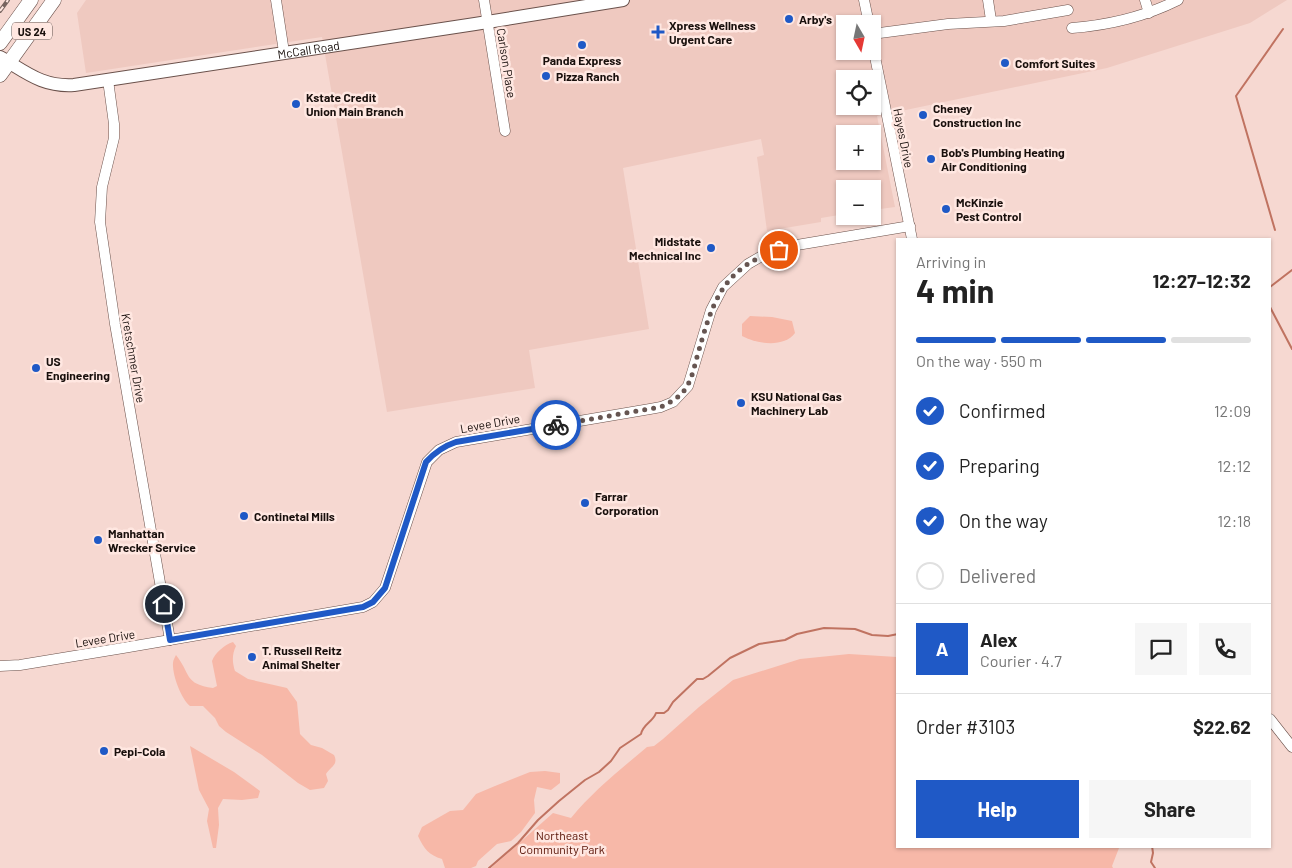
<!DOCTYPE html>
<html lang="en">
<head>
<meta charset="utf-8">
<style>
	:root { --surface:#fff; --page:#f6f6f6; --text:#222; --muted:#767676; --line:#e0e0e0; --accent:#1f59c6 }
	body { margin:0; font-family:Barlow,sans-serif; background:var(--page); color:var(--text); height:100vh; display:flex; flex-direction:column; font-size:19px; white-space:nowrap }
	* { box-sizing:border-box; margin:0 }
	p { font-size:16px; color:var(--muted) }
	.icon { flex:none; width:28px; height:28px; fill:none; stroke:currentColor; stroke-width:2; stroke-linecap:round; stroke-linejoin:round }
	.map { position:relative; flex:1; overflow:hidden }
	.drawer { position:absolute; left:896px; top:238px; width:375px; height:610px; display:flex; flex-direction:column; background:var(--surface); border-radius:0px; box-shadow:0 1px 4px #0004 }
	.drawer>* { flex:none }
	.needle { width:32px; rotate:171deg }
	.fabs { position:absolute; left:836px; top:15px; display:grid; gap:10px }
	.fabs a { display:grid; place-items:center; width:45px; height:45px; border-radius:0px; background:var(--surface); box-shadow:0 1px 4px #0004; font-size:25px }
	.pin { position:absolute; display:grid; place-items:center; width:42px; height:42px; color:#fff; margin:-21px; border:2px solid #fff; border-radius:50%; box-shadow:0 1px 5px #0007 }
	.courier { position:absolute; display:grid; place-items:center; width:50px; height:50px; margin:-25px; border:4px solid #1f59c6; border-radius:50%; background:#fff; color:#222; box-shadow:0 1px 6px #0007 }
	.headline em { font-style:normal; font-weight:700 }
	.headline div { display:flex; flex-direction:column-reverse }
	.headline { display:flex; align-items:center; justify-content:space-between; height:85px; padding:0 20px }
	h1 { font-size:32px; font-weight:700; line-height:38px }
	.bar { display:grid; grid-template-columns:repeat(4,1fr); gap:8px 5px; align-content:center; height:60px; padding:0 20px }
	.bar i { height:6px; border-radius:4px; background:var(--line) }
	.bar .selected { background:var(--accent) }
	.bar p { grid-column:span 4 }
	.line { display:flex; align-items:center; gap:12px; padding:0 20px; border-top:1px solid var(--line) }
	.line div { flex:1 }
	.round { display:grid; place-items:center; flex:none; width:52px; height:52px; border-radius:0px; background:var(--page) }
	ol { padding:0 20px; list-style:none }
	li { display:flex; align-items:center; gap:15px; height:55px }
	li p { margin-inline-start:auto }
	li .icon { padding:5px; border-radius:50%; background:var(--accent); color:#fff; stroke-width:4 }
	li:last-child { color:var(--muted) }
	li i { width:28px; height:28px; border:2px solid var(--line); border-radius:50% }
	.action { display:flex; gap:10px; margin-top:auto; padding:10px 20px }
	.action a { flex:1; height:58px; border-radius:0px; background:var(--accent); color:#fff; font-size:20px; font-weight:700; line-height:58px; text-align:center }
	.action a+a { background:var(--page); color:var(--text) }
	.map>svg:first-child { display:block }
	.built { fill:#efc9c0; fill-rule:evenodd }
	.green { fill:#f7b8a8 }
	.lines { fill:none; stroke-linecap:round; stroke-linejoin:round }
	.stream { stroke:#c07361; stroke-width:2 }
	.minor-casing { stroke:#6a514b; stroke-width:11 }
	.major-casing { stroke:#6a514b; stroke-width:14 }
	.highway-casing { stroke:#6a514b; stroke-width:15 }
	.minor { stroke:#fff; stroke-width:10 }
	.major { stroke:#fff; stroke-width:12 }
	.highway { stroke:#fff; stroke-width:14 }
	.rail-casing { stroke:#76645f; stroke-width:4 }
	.rail { stroke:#ffe7e1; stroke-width:2; stroke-dasharray:5.5; stroke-linecap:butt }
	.done { stroke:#665551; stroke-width:5; stroke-dasharray:0 9 }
	.route { stroke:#1f59c6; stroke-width:6 }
	.poi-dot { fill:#1f59c6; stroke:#ffe7e1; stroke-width:2 }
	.labels { text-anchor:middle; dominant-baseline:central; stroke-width:5; stroke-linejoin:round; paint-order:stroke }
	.shield { fill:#ffe7e1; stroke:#5d504c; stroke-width:1 }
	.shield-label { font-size:11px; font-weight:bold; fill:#180f0c }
	.poi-label { font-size:12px; font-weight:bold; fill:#180f0c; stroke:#ffe7e1; text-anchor:start }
	.street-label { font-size:12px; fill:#180f0c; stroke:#ffe7e1 }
	.park-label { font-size:12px; fill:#550e00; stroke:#ffe7e1 }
</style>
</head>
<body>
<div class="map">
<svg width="1292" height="868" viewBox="0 0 1292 868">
	<rect width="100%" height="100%" fill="#f6d8d1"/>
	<path class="built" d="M86 0H1287L1250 23 1107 68 877 116 895 207 873 210 872 189H845V214L821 218V222L767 231 757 157 764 155 761 139 623 168 649 329 529 350 535 388 387 412 322 37 86 73 77 13ZM845 24H872V51H845ZM845 79H872V106H845ZM845 134H872V161H845Z"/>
	<g class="green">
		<path d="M750 316 772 317 792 321 795 333C784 348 757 344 742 336V324Z"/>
		<path d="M233 642 236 646C232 654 232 662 235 671L248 679 287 688 297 702 300 734 311 745 322 748 334 755C339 765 330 767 326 774L328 781 324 788 310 790 298 783 262 755 226 732 219 726 215 718 203 706H190C181 699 172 674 173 663 173 660 175 657 176 655 191 674 184 684 213 688L217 686 212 661C215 653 224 645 233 642Z"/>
		<path d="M849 654 897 657 898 846H1117L1119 848 1112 866 1113 868H491L553 813 571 818C593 791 621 769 647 747L654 746 663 739 699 707 733 680 800 659Z"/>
		<path d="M190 746 234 772 260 791 258 798 242 800 223 799 218 808 219 825 216 848H213L207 821 209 809 199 790Z"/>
		<path d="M545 771 560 773V783L551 790 537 787 534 800 535 813 521 832 511 841 497 844 478 861 476 866 471 868H445L442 859C429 855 424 849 418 836L422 827 450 811 463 810 476 794 495 786 530 772Z"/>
	</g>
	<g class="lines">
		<g class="stream">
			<path d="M1275 230 1236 96 1283 29"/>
			<path d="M1270 287 1292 270"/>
			<path d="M1270 307 1292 349"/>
			<path d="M1152 846 1153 853 1151 862 1155 868"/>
			<path d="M489 868 518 843 538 820 559 801 585 780 599 772 611 761 620 748 641 734C643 724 653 722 656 713H664L668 710 673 702 697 679H703L708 676 730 658 759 644 785 640 797 634 824 628 855 629 872 635 888 636 898 634"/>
		</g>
		<g class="minor-casing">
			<g id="minor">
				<path d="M276 0 284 52"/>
				<path d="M484 0 505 131"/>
				<path d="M864 0 869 24"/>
				<path d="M988 0 991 20"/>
				<path d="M1145 0 1149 13"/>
				<path d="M1072 28C1110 25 1144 17 1178 0"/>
				<path d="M872 34 948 24 1004 21 1068 10"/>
				<path d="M872 42 912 239"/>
				<path d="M108 80 114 124V138L102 187 100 222 115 324 170 640"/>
				<path d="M0 666 20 665 123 648 363 607 373 602 385 588 427 462 439 450 456 442 650 409 661 407 673 402 688 386 711 310 723 287 748 264 767 253 791 246 910 226"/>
				<path d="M1270 719 1292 747"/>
			</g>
		</g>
		<g class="major-casing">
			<g id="major">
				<path id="s1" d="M0 57C26 72 42 87 74 85L475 24 623 0"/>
			</g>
		</g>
		<g class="highway-casing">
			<g id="highway">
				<path d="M0 43 31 0"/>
				<path d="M0 75 54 0"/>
			</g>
		</g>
		<use href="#minor" class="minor"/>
		<use href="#major" class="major"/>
		<use href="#highway" class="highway"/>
		<g class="rail-casing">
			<path id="rail" d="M0 11 8 0"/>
		</g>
		<use href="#rail" class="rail"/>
	</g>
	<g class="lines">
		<path class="done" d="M556 425 661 407C669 403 677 399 683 392 691 383 694 368 697 357 712 304 721 268 779 250"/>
		<path class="route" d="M164 604 170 640 363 607 373 602 385 588 426 462C435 452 444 446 456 442L556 425"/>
	</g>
	<g class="poi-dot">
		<circle cx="789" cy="19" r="5"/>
		<path d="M655.5 24.5h5v5h5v5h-5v5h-5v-5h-5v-5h5z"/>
		<circle cx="582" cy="45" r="5"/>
		<circle cx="1005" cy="63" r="5"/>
		<circle cx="546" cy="76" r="5"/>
		<circle cx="296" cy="104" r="5"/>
		<circle cx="923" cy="115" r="5"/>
		<circle cx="931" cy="159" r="5"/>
		<circle cx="946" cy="209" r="5"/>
		<circle cx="711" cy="248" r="5"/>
		<circle cx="36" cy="368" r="5"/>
		<circle cx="741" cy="403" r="5"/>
		<circle cx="585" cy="503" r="5"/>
		<circle cx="244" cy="516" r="5"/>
		<circle cx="98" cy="540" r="5"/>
		<circle cx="252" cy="657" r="5"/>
		<circle cx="104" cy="751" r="5"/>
	</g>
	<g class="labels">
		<rect class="shield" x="12" y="22.5" width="40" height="17" rx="4"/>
		<g class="shield-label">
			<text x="32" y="31">US 24</text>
		</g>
		<g class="poi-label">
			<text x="799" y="19">Arby's</text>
			<text x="669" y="25">Xpress Wellness<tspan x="669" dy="14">Urgent Care</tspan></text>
			<text x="582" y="60" text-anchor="middle">Panda Express</text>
			<text x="1015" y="63">Comfort Suites</text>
			<text x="556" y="76">Pizza Ranch</text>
			<text x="306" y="97">Kstate Credit<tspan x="306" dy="14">Union Main Branch</tspan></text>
			<text x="933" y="108">Cheney<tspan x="933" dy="14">Construction Inc</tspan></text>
			<text x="941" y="152">Bob's Plumbing Heating<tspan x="941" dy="14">Air Conditioning</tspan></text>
			<text x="956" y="202">McKinzie<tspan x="956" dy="14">Pest Control</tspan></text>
			<text x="701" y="241" text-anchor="end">Midstate<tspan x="701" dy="14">Mechnical Inc</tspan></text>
			<text x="46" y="361">US<tspan x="46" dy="14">Engineering</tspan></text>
			<text x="751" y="396">KSU National Gas<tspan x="751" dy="14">Machinery Lab</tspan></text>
			<text x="595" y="496">Farrar<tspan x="595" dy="14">Corporation</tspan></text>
			<text x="254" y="516">Continetal Mills</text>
			<text x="108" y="533">Manhattan<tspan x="108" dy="14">Wrecker Service</tspan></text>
			<text x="262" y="650">T. Russell Reitz<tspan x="262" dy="14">Animal Shelter</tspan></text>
			<text x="114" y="751">Pepi-Cola</text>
		</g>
		<g class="street-label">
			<text stroke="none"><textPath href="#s1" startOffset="318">McCall Road</textPath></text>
			<text transform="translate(507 63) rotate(81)">Carlson Place</text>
			<text transform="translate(904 138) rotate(79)">Hayes Drive</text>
			<text transform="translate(134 358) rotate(80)">Kretschmer Drive</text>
			<text transform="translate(490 423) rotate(-10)">Levee Drive</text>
			<text transform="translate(105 638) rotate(-9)">Levee Drive</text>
		</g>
		<g class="park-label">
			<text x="562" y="835">Northeast<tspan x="562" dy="14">Community Park</tspan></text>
		</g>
	</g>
</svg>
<div class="fabs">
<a><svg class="needle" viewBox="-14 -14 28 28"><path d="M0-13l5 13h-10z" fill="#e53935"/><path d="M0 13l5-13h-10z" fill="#767676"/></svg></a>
<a><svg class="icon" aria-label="locate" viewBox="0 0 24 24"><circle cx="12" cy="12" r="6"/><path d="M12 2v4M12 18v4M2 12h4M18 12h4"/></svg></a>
<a>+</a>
<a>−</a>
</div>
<div class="pin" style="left:779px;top:250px;background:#ea580c"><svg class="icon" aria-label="bag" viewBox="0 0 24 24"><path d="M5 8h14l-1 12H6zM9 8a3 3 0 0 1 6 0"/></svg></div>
<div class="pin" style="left:164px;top:604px;background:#1f2937"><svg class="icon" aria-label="home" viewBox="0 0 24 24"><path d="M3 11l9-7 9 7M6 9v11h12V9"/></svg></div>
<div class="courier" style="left:556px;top:425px"><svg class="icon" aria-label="bike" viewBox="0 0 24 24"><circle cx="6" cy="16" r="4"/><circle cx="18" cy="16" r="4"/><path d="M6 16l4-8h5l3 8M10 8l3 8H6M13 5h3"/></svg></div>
<section class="drawer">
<div class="headline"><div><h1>4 min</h1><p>Arriving in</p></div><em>12:27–12:32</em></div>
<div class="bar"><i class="selected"></i><i class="selected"></i><i class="selected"></i><i></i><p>On the way · 550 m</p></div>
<ol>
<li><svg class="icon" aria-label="check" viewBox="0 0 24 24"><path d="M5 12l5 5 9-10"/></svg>Confirmed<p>12:09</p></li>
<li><svg class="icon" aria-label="check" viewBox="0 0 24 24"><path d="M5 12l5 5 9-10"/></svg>Preparing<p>12:12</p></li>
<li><svg class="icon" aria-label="check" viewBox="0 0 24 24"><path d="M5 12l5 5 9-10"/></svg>On the way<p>12:18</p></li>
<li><i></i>Delivered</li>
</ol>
<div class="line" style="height:90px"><b class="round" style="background:var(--accent);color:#fff">A</b><div><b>Alex</b><p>Courier · 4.7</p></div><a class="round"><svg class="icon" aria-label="chat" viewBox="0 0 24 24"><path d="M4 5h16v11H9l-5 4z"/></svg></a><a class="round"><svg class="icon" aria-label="phone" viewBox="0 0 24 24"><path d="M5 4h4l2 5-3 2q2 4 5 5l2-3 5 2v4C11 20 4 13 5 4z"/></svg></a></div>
<div class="line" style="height:65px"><div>Order #3103</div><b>$22.62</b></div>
<div class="action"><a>Help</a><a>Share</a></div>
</section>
</div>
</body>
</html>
